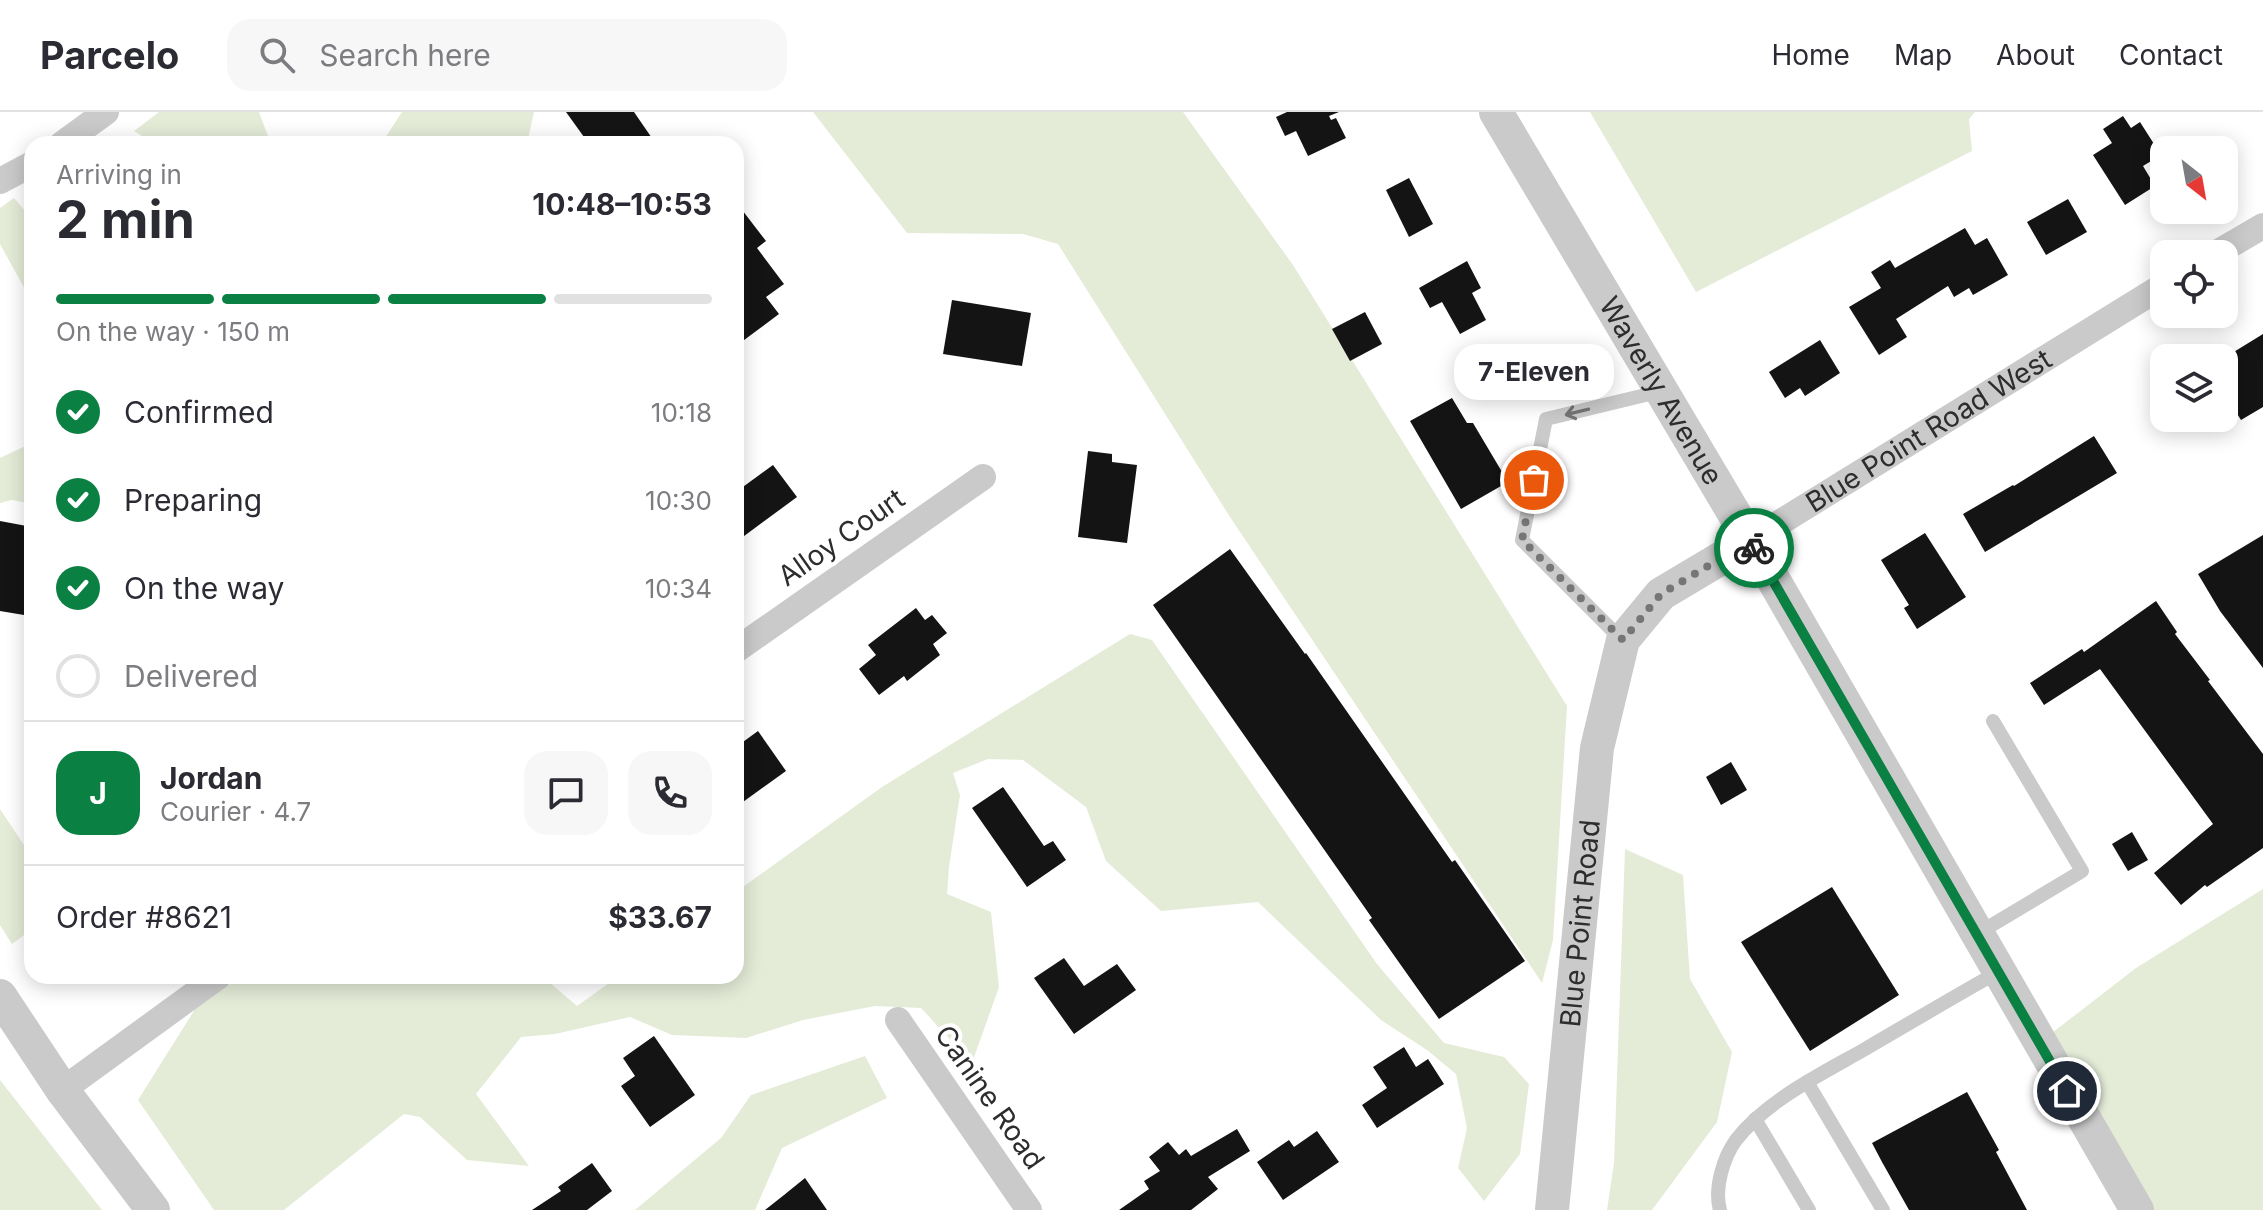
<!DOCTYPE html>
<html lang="en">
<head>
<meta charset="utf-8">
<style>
	:root { --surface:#fff; --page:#f7f7f7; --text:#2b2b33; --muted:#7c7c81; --line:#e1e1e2; --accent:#0b8043 }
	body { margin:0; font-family:Inter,sans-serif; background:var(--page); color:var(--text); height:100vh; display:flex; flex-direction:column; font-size:30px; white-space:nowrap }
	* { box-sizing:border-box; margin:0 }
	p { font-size:26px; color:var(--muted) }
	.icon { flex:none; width:44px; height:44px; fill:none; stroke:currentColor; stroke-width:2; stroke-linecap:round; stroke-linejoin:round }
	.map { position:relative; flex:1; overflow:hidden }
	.sheet { position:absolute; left:24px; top:24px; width:720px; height:848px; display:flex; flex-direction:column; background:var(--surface); border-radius:24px; box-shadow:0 4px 20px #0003 }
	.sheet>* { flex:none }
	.needle { width:52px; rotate:149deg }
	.controls { position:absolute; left:2150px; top:24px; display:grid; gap:16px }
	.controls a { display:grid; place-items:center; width:88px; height:88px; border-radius:16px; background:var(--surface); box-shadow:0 4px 20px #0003; font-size:40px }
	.pin { position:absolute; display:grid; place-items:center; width:68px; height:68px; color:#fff; margin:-34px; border:4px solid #fff; border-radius:50%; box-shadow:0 2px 8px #0007 }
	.courier { position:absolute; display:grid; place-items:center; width:80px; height:80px; margin:-40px; border:6px solid #0b8043; border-radius:50%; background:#fff; color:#222; box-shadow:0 2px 10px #0007 }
	.bubble { position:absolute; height:56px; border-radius:24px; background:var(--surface); box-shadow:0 4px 20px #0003; font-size:26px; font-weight:700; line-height:56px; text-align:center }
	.headline em { font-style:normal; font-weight:700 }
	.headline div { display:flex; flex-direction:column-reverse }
	.headline { display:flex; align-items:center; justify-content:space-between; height:136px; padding:0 32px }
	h1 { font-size:52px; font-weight:700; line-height:60px }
	.bar { display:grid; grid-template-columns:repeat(4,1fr); gap:12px 8px; align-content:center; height:96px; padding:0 32px }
	.bar i { height:10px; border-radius:6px; background:var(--line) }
	.bar .on { background:var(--accent) }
	.bar p { grid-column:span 4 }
	.line { display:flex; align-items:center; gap:20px; padding:0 32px; border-top:2px solid var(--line) }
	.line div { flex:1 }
	.round { display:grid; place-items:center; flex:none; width:84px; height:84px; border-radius:24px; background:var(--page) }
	ol { padding:0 32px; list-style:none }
	li { display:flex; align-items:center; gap:24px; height:88px }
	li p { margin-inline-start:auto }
	li .icon { padding:8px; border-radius:50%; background:var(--accent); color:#fff; stroke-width:4 }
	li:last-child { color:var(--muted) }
	li i { width:44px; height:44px; border:4px solid var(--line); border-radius:50% }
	header { display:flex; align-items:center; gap:48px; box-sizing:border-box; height:112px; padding:0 40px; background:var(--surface); border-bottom:2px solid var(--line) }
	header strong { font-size:38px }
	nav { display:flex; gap:44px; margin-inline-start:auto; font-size:28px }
	.search { width:560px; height:72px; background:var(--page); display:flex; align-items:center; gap:20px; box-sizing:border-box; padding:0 28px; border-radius:24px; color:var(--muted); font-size:30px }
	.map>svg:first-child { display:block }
	.green { fill:#e4ecd8 }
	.building { fill:#141414 }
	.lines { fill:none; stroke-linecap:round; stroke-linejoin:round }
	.service { stroke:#cacaca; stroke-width:14 }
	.minor { stroke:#cacaca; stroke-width:26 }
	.tertiary { stroke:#cacaca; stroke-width:34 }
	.oneway { stroke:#747474 }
	.done { stroke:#767676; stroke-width:8; stroke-dasharray:0 14.4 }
	.route { stroke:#0b8043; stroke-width:10 }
	.labels { text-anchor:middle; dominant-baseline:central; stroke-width:8; stroke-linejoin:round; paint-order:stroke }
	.street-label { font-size:28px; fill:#2d2d2d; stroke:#fff }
</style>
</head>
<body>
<header>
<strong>Parcelo</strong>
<div class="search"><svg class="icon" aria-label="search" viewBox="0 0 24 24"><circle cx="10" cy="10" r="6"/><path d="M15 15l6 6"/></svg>Search here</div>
<nav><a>Home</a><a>Map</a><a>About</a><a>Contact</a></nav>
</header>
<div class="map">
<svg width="2263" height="1098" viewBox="0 0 2263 1098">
	<rect width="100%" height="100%" fill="#fff"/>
	<g class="green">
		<path d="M159 0H259L271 32H155L134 19Z"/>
		<path d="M402 0H534L527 32H381Z"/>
		<path d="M813 0H1183L1293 153 1567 594 1553 828 1542 871 1230 405 1058 132 1023 122 907 121Z"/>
		<path d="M1590 0H1975L1969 7 1972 39 1696 180Z"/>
		<path d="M14 86 32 107V190L0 132V96Z"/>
		<path d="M32 331V392L12 388 0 391V346Z"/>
		<path d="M1130 522 1152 528 1377 852 1444 931 1504 945 1529 972 1520 1042 1484 1089 1458 1056 1467 1016 1456 962 1427 938 1381 908 1258 790 1161 799 1106 749 1086 695 1023 648 988 647 953 661 960 683 949 755 947 782 991 800 999 875 972 951 921 896 875 894 803 908 746 926 672 923 630 905 555 922 521 925 476 982 529 1054 467 1048 420 1005 404 1002 284 1098H214L138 988 202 886 248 864H542L577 894 619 864H736V780L882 675Z"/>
		<path d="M0 697 32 745V817L12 832 0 813Z"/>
		<path d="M1625 737 1683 763 1690 867 1732 940 1717 1010 1652 1098H1607L1614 1051Z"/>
		<path d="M2263 777V1098H2137L2039 931 2136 856Z"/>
		<path d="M865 944 887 986 782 1036 755 1098H635L721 1026 751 983Z"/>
		<path d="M0 968 102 1098H0Z"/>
	</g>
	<g class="building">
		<path d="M566 0H634L656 32H589Z"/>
		<path d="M1287 0H1339L1329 4 1331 8 1336 6 1346 26 1308 44 1296 19 1285 24 1276 5Z"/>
		<path d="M2123 4 2131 16 2140 10 2161 43 2143 54 2155 74 2125 93 2093 43 2112 31 2103 17Z"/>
		<path d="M1409 66 1433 112 1409 125 1386 78Z"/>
		<path d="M2068 87 2087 120 2046 143 2027 110Z"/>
		<path d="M736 90 766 129 757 136 784 172 766 185 779 202 736 234Z"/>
		<path d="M1965 116 1975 133 1987 126 2008 163 1973 183 1969 176 1954 185 1948 174 1896 207 1907 225 1879 243 1849 195 1881 176 1871 160 1890 148 1895 156Z"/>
		<path d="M1467 149 1481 176 1472 181 1486 208 1460 222 1442 190 1430 196 1419 176Z"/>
		<path d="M952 188 1031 201 1022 254 943 242Z"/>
		<path d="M1365 200 1382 232 1350 249 1332 217Z"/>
		<path d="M2263 222V295L2241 308 2224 281V246Z"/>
		<path d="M1820 228 1840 261 1805 284 1800 276 1785 286 1769 260Z"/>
		<path d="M1452 286 1467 311H1473L1508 370 1461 397 1410 309Z"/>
		<path d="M2094 324 2117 361 1985 440 1963 402 2013 373 2014 374Z"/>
		<path d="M1088 339 1112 342V350L1137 353 1127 431 1078 425Z"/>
		<path d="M773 353 797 385 736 430V380Z"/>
		<path d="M0 409 32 415V493L30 504 0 499Z"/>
		<path d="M1925 421 1966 485 1917 517 1904 496 1909 493 1881 448Z"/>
		<path d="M2263 423V556L2220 499 2198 462Z"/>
		<path d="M1230 437 1305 542 1306 541 1452 750 1455 748 1525 849 1439 907 1369 808 1372 806 1153 493Z"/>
		<path d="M2156 489 2177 520 2175 522 2210 568 2208 569 2263 642V736L2207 775 2205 773 2181 793 2154 761 2213 712 2100 557 2044 593 2030 571 2082 537 2084 540Z"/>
		<path d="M916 496 925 508 932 503 947 521 933 532 940 543 907 569 904 564 879 583 859 557 876 543 868 533Z"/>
		<path d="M758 619 786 659 736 695V635Z"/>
		<path d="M1731 650 1747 678 1721 693 1706 665Z"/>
		<path d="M1003 675 1044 734 1053 729 1066 748 1027 775 972 696Z"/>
		<path d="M2132 720 2148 748 2128 759 2112 732Z"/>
		<path d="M1832 775 1899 883 1810 939 1741 830Z"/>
		<path d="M1064 846 1084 874 1117 852 1136 878 1074 922 1034 866Z"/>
		<path d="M654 924 695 983 650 1015 621 974 635 964 623 946Z"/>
		<path d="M1404 935 1416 955 1428 947 1444 972 1377 1016 1362 993 1387 976 1373 955Z"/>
		<path d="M1967 980 1999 1038 1996 1040 2027 1098H1909L1882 1050 1872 1031Z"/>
		<path d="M1237 1017 1250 1039 1208 1065 1218 1077 1191 1098H1119L1149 1077 1144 1069 1160 1059 1149 1045 1168 1030 1179 1043 1186 1037 1191 1044Z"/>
		<path d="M1317 1019 1339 1050 1283 1088 1257 1050 1289 1028 1294 1035Z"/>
		<path d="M592 1051 612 1079 587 1098H532L561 1079 558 1075Z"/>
		<path d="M805 1066 827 1098H765L784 1083Z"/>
	</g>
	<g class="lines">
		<g class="service">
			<path d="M1622 528 1522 428 1546 307 1662 279"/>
			<path d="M1977 822 2082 759 1993 609"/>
			<path d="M1807 970 1883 1098"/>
			<path d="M1755 1007 1809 1098"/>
			<path d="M1720 1098C1714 1077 1723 1046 1736 1028 1765 990 1819 963 1860 940 1906 913 1952 886 1998 860"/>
		</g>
		<g class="minor">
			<path d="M62 32 106 0"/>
			<path d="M0 69 32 52"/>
			<path d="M2215 142 2263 114"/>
			<path id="s1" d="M1750 429 2164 173"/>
			<path d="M736 538 983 365"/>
			<path d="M898 908 1029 1098"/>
			<path d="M63 979 76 968 219 864"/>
		</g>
		<g class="tertiary">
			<path id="s2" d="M1496 0 1773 467 2137 1098"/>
			<path d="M0 884 63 979 153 1098"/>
			<path id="s3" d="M1552 1098 1597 636 1623 528 1661 482 1750 429"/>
		</g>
	</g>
	<defs><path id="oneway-shaft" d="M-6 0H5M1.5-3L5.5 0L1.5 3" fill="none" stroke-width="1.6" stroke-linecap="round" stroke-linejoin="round" transform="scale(2)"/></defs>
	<use class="oneway" href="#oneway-shaft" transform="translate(1577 300) rotate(166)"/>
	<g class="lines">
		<path class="done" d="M1534 368 1522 428 1623 528 1661 482 1750 429 1754 436"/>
		<path class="route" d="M1754 436 2067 979"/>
	</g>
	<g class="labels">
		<g class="street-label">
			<text stroke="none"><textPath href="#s2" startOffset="324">Waverly Avenue</textPath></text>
			<text stroke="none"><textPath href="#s1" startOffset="210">Blue Point Road West</textPath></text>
			<text transform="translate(841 425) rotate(-35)">Alloy Court</text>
			<text stroke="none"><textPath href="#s3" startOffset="288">Blue Point Road</textPath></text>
			<text transform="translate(990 985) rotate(55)">Canine Road</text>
		</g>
	</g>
</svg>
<div class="controls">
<a><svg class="needle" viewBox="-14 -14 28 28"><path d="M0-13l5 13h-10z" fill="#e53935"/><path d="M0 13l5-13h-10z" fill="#7c7c81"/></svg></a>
<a><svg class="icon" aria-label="locate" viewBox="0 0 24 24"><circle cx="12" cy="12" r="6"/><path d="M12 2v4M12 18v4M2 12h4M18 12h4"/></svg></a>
<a><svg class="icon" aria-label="layers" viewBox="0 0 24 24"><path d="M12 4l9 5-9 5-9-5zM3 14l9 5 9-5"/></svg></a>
</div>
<div class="pin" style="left:1534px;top:368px;background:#ea580c"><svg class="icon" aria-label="bag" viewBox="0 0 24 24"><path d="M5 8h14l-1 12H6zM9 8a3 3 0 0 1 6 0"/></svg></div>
<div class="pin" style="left:2067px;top:979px;background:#1f2937"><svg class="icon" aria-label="home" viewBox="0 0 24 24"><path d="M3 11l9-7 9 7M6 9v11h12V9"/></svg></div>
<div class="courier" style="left:1754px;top:436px"><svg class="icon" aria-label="bike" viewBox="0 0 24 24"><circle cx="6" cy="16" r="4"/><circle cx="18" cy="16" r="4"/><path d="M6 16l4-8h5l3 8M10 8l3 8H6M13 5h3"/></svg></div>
<div class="bubble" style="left:1454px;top:232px;width:160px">7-Eleven</div>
<section class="sheet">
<div class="headline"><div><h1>2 min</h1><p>Arriving in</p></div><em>10:48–10:53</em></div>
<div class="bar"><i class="on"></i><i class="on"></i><i class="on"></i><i></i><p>On the way · 150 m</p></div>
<ol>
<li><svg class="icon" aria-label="check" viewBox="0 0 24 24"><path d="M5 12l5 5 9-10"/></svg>Confirmed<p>10:18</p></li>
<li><svg class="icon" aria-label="check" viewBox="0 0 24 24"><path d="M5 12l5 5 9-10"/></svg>Preparing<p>10:30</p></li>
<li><svg class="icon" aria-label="check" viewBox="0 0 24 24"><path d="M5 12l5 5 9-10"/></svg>On the way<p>10:34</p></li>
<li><i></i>Delivered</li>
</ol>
<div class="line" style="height:144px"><b class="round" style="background:var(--accent);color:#fff">J</b><div><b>Jordan</b><p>Courier · 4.7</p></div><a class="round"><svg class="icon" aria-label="chat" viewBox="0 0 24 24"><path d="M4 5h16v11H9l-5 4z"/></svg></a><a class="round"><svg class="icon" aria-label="phone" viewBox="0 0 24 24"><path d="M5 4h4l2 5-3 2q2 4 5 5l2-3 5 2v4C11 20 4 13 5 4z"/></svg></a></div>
<div class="line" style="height:104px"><div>Order #8621</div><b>$33.67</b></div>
</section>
</div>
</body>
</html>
